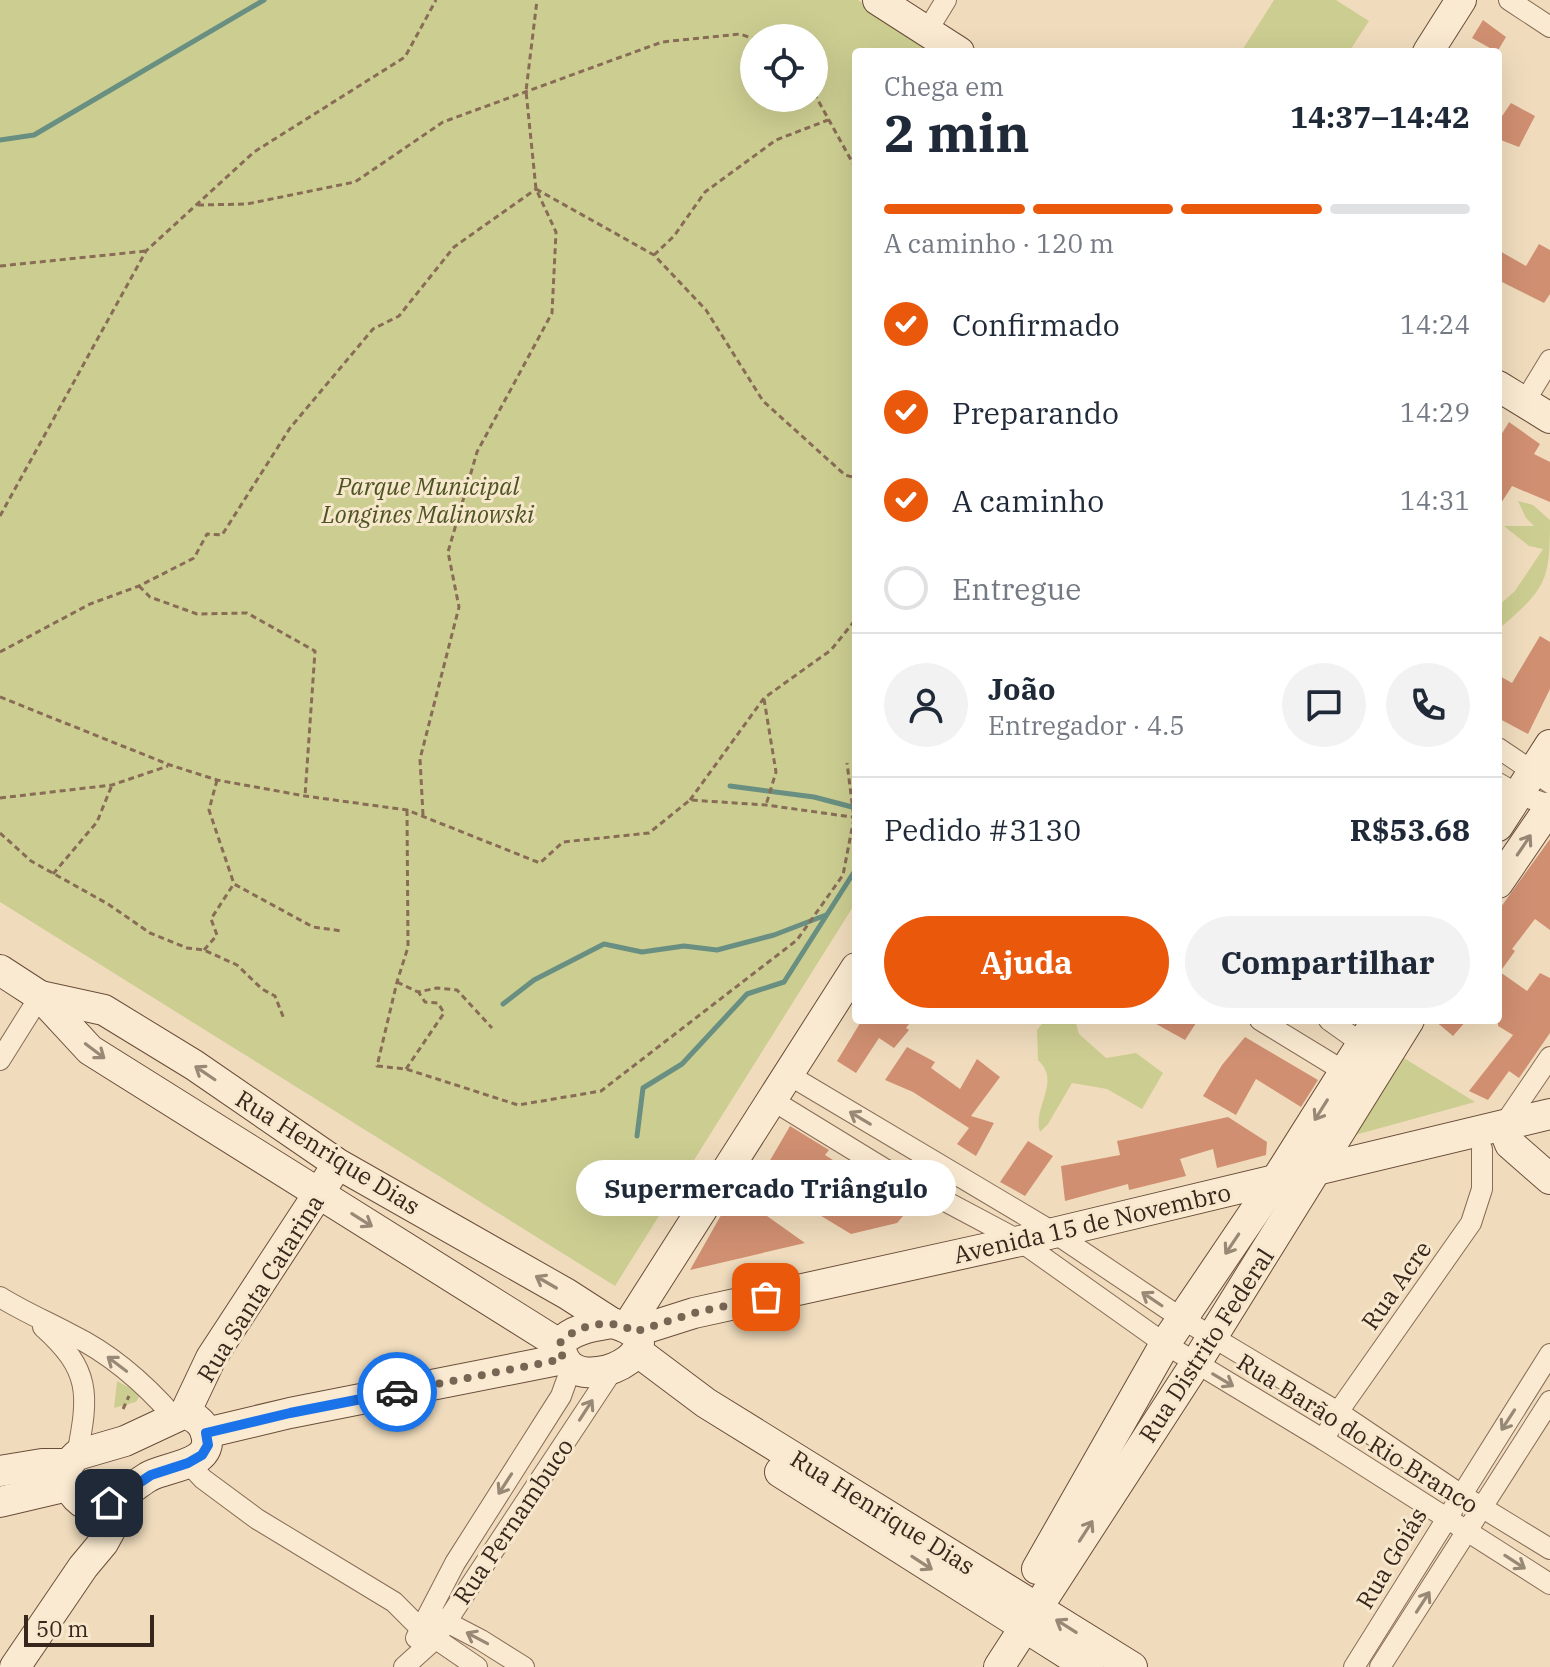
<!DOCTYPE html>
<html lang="pt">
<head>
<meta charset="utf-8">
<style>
	:root { --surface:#fff; --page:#f2f2f3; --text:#1f2937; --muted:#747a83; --line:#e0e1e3; --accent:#ea580c }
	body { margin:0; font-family:"IBM Plex Serif",serif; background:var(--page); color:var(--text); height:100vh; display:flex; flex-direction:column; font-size:30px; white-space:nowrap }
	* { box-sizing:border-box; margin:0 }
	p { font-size:26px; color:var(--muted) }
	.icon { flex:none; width:44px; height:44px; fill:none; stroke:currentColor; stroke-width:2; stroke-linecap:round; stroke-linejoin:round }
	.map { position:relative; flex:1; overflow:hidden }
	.drawer { position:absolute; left:852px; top:48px; width:650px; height:976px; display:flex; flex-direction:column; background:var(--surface); border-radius:8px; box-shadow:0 8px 32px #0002 }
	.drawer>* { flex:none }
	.controls { position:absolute; left:740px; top:24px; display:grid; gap:16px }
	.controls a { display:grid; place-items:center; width:88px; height:88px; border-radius:50%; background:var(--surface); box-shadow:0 8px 32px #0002; font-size:40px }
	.scale { position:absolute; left:24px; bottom:20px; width:130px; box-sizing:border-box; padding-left:8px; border:4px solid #37261b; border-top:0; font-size:22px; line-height:28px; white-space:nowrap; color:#37261b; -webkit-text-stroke:6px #f7e7cd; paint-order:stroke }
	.pin { position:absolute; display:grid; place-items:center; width:68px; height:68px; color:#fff; margin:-34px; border-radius:16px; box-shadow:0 4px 12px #0006 }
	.courier { position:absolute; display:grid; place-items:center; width:80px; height:80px; margin:-40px; border:6px solid #1a73e8; border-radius:50%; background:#fff; color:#222; box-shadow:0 2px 10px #0007 }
	.bubble { position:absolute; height:56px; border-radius:28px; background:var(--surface); box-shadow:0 8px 32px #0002; font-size:26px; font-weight:700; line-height:56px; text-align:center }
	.overview em { font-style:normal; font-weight:700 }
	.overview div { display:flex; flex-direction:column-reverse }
	.overview { display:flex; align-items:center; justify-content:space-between; height:136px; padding:0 32px }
	h1 { font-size:52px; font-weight:700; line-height:60px }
	.bar { display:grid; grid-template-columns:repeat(4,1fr); gap:12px 8px; align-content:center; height:96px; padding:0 32px }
	.bar i { height:10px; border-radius:6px; background:var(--line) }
	.bar .selected { background:var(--accent) }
	.bar p { grid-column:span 4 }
	.line { display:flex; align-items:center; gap:20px; padding:0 32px; border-top:2px solid var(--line) }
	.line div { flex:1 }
	.round { display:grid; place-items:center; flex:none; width:84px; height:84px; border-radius:42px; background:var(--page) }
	ol { padding:0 32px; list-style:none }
	li { display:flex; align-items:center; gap:24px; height:88px }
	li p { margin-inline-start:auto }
	li .icon { padding:8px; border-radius:50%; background:var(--accent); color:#fff; stroke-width:4 }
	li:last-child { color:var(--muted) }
	li i { width:44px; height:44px; border:4px solid var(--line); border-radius:50% }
	.cta { display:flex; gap:16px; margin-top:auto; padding:16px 32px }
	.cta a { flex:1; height:92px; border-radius:48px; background:var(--accent); color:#fff; font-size:32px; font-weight:700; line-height:92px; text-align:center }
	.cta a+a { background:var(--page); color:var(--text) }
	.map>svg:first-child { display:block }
	.green { fill:#ccce91; fill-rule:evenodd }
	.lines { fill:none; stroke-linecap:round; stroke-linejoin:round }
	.stream { stroke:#688f81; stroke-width:5 }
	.building { fill:#d08f71 }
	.street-casing { stroke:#886c56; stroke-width:22 }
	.secondary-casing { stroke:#6a4d39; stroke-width:32 }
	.path { stroke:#886c56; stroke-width:3; stroke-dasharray:6 4; stroke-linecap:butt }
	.street { stroke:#faead1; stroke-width:20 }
	.secondary { stroke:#faead1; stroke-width:30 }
	.oneway { stroke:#988876 }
	.done { stroke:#786654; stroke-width:8; stroke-dasharray:0 14.4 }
	.route { stroke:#1a73e8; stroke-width:10 }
	.labels { text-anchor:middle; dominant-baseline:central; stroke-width:6; stroke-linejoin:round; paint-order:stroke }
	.park-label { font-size:24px; font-style:italic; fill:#4c5421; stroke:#f7e7cd }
	.street-label { font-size:24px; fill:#37261b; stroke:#f7e7cd }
</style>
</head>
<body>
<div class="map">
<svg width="1550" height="1667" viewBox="0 0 1550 1667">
	<rect width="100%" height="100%" fill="#f0dcbd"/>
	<g class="green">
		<path d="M0 0H858L938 52H856V902L615 1286 0 902ZM754 38H814V98H754Z"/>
		<path d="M1274 0H1336L1369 21 1349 52H1241Z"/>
		<path d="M1518 501 1533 505 1550 520C1550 582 1546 588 1500 628L1501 639 1498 638V606L1515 591 1543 549 1529 546 1504 526H1534L1526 518Z"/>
		<path d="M1045 1020H1075L1079 1034 1106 1058 1136 1053 1163 1073 1142 1109 1107 1089 1072 1083 1048 1124 1040 1132C1032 1107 1062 1082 1038 1060L1037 1030Z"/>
		<path d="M1404 1058 1475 1102 1355 1135Z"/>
		<path d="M117 1381 141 1394 136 1402 114 1408Z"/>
	</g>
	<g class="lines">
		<g class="stream">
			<path d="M0 140 34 135 264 0"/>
			<path d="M730 786 814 797 856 808"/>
			<path d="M503 1004 534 980 604 944 642 952 684 946 717 950 774 935 826 915"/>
			<path d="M637 1136 643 1088 682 1064 747 994 784 982 856 869"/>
		</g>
	</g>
	<g class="building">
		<path d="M1483 20 1506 37 1497 52 1472 38Z"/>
		<path d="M1511 103 1535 116 1519 147 1498 139V122Z"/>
		<path d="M1539 244 1550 250V294L1544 303 1498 280V250L1526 266Z"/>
		<path d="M1509 422 1540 444 1534 454 1550 462V502L1512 486 1498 508V440Z"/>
		<path d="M1540 636 1550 642V689L1528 734 1498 718V675L1512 683Z"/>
		<path d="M1550 839V930L1535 919 1512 949 1515 951 1500 972 1527 991 1540 973 1550 978V1033L1519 1078 1509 1071 1488 1100 1469 1091 1513 1035 1498 1026V911Z"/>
		<path d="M862 1020H912L906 1028 909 1030 894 1048 879 1038 856 1073 837 1061Z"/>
		<path d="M1149 1020H1198L1185 1040Z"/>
		<path d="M1434 1020H1467L1453 1036Z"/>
		<path d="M1245 1037 1318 1080 1301 1107 1256 1079 1236 1115 1203 1096 1222 1065Z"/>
		<path d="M907 1047 935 1062 931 1068 960 1089 977 1059 1000 1077 971 1116 994 1123 976 1156 957 1144 969 1128 913 1092 885 1080Z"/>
		<path d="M1228 1117 1267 1142 1266 1155 1217 1168 1213 1149 1180 1159 1186 1176 1129 1190 1128 1184 1065 1201 1061 1166 1120 1155 1117 1141Z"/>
		<path d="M790 1126 829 1150 825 1155 910 1208 897 1223 851 1234 808 1208 821 1185 797 1168 767 1216 805 1243 690 1270 733 1194 737 1196 759 1165 765 1169Z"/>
		<path d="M1028 1141 1053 1156 1025 1196 1000 1182Z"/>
	</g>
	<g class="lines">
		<g class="street-casing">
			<g id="street">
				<path d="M1509 0 1550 27"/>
				<path d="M927 31 946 0"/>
				<path d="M1525 401 1550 360"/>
				<path d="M1498 748 1550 783"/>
				<path d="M1498 783 1519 795 1550 805"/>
				<path d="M1260 1020 1355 1078"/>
				<path d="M1329 1020 1371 1050"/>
				<path d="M0 1060 40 996"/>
				<path d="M789 1075 1053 1232 1181 1318 1338 1412 1460 1494 1550 1549"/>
				<path d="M772 1100 883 1168 1020 1241 1165 1344 1324 1440 1550 1584"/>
				<path d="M1503 1126 1550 1057"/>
				<path d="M0 1297C24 1312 48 1322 72 1335 111 1354 146 1385 174 1417"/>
				<path d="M43 1327C91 1370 89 1394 77 1455"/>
				<path d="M1324 1440 1338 1412 1471 1223 1482 1189V1149"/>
				<path d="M188 1463 203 1479 257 1519 394 1602 420 1628 477 1667"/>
				<path d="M435 1616 481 1640 524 1667"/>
				<path d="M416 1638 455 1563 561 1396 571 1368"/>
				<path d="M404 1667 435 1639 614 1368"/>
				<path d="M1354 1667 1550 1354"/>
				<path d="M1380 1667 1550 1401"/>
			</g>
		</g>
		<g class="secondary-casing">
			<g id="secondary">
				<path d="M878 0 959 52"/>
				<path d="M1428 52 1461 0"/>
				<path d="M1498 386 1550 418"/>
				<path d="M1498 826 1550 745"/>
				<path d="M1498 883 1550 807"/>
				<path d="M0 970 40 996 90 1050 559 1344"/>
				<path d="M40 996 104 1010 194 1065 338 1164 567 1294 612 1323"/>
				<path d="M1503 1126 1510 1144 1550 1179"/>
				<path d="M612 1323C681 1341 599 1390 570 1366 563 1360 561 1352 559 1344 572 1329 593 1326 612 1323Z"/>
				<path d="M627 1327 856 968"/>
				<path d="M634 1332 694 1313 1020 1241 1550 1114"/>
				<path d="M638 1352 706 1403 1132 1667"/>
				<path d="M185 1413C195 1417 204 1423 206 1434 215 1466 166 1466 148 1477 129 1488 99 1521 77 1498 67 1487 66 1478 68 1464L77 1455 125 1441Z"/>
				<path d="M185 1413 211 1358 330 1176"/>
				<path d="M206 1433 290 1413 563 1359"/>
				<path d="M0 1471 42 1464H68"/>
				<path d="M780 1472 1088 1667"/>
				<path d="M0 1502 68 1486"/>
				<path d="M1037 1569 1165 1344 1276 1180 1377 1020"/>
				<path d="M15 1667 83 1567 103 1543 115 1521 122 1495"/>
				<path d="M999 1667 1196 1363 1409 1020"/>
			</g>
		</g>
		<g class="path">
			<path d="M814 93 856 169"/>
			<path d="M536 189 654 255 706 310 763 401 845 475 856 478"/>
			<path d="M198 205 247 204 355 182 443 122 662 42 740 34 754 39"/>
			<path d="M654 255 674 236 705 192 776 140 828 120"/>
			<path d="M0 266 146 251"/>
			<path d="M0 516 146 251 254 152 405 57 436 0"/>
			<path d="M139 586 150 597 197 614 247 613 315 651 305 796"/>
			<path d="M0 652 90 604 139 586 194 558 207 534 222 535 290 428 373 329 399 316 454 247 536 189"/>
			<path d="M0 697 170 765 217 780 305 796 407 810 540 863 563 842 649 833 690 800 766 805 852 817"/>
			<path d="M764 699 776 772 766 805"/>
			<path d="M217 780 209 810 234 884 313 927 342 931"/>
			<path d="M0 798 112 785 168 766"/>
			<path d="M690 800 764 698 831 650 856 619"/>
			<path d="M407 810 408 947 397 982 377 1066 406 1069 518 1105 601 1091 797 940 843 875 854 818 847 763"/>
			<path d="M423 815 420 759 459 607 448 552 477 452 552 313 556 232 536 189 526 91 537 0"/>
			<path d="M0 833 31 861 108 904 150 933 187 948 204 950 237 965 262 989 275 996 284 1019"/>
			<path d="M53 874 97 822 112 785"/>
			<path d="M204 950 217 935 211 919 233 885"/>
			<path d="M397 982 418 992 437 988 457 990 492 1028"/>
			<path d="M406 1069 444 1013 438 1003 425 1002 419 993"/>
			<path d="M123 1409 129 1396"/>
		</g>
		<use href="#street" class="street"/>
		<use href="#secondary" class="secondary"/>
	</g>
	<defs><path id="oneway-shaft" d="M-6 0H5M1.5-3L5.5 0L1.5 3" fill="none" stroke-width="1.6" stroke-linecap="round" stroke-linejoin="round" transform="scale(2)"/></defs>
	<g class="oneway">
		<use href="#oneway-shaft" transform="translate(1524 845) rotate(-56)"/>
		<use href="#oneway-shaft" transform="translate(95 1051) rotate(37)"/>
		<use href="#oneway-shaft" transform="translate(205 1073) rotate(-146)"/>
		<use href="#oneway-shaft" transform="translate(1321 1110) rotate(122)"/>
		<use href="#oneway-shaft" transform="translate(860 1118) rotate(-149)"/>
		<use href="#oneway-shaft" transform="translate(362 1220) rotate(32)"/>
		<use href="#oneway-shaft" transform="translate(1232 1244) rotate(124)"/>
		<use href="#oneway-shaft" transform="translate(546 1282) rotate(-150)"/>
		<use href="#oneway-shaft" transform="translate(1152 1299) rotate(-146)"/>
		<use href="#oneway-shaft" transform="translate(117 1364) rotate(-143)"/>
		<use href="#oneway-shaft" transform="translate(1223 1380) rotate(31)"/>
		<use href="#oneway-shaft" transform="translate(586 1410) rotate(-57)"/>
		<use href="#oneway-shaft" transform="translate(1508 1420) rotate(123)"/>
		<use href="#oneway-shaft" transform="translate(505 1484) rotate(123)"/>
		<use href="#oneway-shaft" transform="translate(1086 1531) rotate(-57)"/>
		<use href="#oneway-shaft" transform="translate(1515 1562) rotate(33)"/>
		<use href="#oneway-shaft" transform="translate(922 1563) rotate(33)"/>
		<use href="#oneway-shaft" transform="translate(1423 1602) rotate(-57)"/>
		<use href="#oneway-shaft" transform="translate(1066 1626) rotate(-148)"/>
		<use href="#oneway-shaft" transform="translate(477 1638) rotate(-152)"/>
	</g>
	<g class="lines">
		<path class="done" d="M397 1392 563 1359 559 1344C575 1325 613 1316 634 1332L694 1313 766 1297"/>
		<path class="route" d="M109 1503 151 1475 188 1463 202 1455 208 1445 206 1433 290 1413 397 1392"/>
	</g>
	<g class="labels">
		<g class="park-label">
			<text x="428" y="486">Parque Municipal<tspan x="428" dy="28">Longines Malinowski</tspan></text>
		</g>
		<g class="street-label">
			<text transform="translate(328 1152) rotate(32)">Rua Henrique Dias</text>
			<text transform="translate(1092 1223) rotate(-13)">Avenida 15 de Novembro</text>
			<text transform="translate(1396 1285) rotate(-55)">Rua Acre</text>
			<text transform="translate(260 1288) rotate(-58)">Rua Santa Catarina</text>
			<text transform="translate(1206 1345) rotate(-57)">Rua Distrito Federal</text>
			<text transform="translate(1358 1433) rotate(32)">Rua Barão do Rio Branco</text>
			<text transform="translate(883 1512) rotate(32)">Rua Henrique Dias</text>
			<text transform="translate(513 1521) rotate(-56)">Rua Pernambuco</text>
			<text transform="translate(1391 1558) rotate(-59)">Rua Goiás</text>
		</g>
	</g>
</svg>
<div class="controls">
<a><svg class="icon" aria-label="locate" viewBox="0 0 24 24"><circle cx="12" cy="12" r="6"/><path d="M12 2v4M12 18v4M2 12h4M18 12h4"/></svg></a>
</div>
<div class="scale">50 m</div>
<div class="pin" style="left:766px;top:1297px;background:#ea580c"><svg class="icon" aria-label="bag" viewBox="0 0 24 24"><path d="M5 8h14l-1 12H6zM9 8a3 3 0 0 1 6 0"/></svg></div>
<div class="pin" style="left:109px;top:1503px;background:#1f2937"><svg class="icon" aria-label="home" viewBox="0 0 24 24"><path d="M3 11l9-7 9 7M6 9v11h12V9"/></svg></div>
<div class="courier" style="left:397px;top:1392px"><svg class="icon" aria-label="car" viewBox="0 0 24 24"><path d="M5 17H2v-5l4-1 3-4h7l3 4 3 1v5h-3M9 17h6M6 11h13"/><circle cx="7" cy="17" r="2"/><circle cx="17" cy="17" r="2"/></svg></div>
<div class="bubble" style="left:576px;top:1160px;width:380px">Supermercado Triângulo</div>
<section class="drawer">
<div class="overview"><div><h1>2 min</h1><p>Chega em</p></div><em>14:37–14:42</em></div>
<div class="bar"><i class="selected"></i><i class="selected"></i><i class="selected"></i><i></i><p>A caminho · 120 m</p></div>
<ol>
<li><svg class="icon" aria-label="check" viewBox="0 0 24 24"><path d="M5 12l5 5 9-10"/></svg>Confirmado<p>14:24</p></li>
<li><svg class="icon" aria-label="check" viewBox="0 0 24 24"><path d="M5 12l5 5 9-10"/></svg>Preparando<p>14:29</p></li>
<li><svg class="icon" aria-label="check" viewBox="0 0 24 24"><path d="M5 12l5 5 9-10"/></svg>A caminho<p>14:31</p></li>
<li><i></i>Entregue</li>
</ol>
<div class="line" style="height:144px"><a class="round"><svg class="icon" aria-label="person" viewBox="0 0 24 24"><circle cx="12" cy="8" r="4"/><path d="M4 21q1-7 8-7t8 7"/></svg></a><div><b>João</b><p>Entregador · 4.5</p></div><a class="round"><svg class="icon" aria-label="chat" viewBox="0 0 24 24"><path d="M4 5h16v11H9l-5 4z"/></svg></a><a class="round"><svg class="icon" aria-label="phone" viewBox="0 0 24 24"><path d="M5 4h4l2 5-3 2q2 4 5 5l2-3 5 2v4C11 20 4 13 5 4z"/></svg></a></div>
<div class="line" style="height:104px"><div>Pedido #3130</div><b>R$53.68</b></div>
<div class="cta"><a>Ajuda</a><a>Compartilhar</a></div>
</section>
</div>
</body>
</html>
